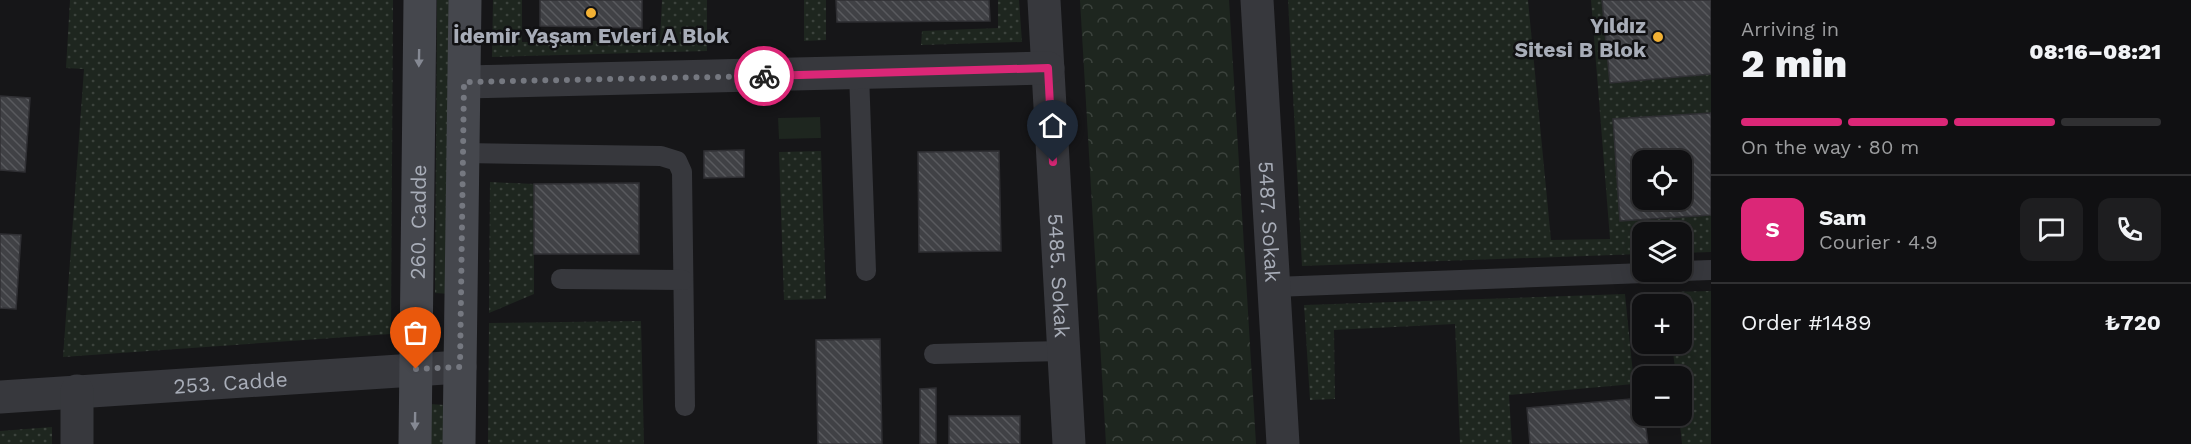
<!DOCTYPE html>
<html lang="en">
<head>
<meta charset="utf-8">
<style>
	:root { --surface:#101012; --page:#1e1e20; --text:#f1f3f6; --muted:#9c9d9f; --line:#303032; --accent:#db2777 }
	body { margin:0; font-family:"Work Sans",sans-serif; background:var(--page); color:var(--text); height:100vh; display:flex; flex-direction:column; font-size:22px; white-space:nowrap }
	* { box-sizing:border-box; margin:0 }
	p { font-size:20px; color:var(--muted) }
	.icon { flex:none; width:33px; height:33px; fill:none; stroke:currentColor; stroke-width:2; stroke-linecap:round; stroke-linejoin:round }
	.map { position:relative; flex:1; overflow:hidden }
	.drawer { display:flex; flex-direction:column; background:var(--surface); width:480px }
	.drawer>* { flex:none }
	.controls { position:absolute; left:1632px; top:150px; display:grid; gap:12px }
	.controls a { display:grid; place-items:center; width:60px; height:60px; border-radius:12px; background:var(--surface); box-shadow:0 6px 24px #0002,0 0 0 2px var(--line); font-size:30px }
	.pin { position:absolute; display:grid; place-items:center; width:51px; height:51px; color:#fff; margin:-62px -26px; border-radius:50% 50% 50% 0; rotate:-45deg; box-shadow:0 0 6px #0007 }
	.pin .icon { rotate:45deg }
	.courier { position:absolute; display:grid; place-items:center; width:60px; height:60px; margin:-30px; border:4px solid #db2777; border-radius:50%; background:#fff; color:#222; box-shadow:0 2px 8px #0007 }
	.head em { font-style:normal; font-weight:800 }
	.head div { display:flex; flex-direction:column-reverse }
	.head { display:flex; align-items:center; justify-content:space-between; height:102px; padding:0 30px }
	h1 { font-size:39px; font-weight:800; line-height:45px }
	.bar { display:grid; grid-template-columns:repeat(4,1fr); gap:9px 6px; align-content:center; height:72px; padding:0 30px }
	.bar i { height:8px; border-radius:4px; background:var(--line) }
	.bar .selected { background:var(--accent) }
	.bar p { grid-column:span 4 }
	.line { display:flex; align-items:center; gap:15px; padding:0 30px; border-top:2px solid var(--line) }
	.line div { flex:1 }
	.round { display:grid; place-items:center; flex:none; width:63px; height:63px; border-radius:12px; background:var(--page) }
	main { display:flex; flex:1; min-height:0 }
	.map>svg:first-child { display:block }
	.grass { fill:url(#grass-dots); fill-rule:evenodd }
	.forest { fill:url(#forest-crowns) }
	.garden { fill:#1e261f }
	.building { fill:url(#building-back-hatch); stroke:#303034; stroke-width:1.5; fill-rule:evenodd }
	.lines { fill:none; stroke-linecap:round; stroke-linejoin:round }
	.lane { stroke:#37383d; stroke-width:20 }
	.street { stroke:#37383d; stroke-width:33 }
	.secondary { stroke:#45474d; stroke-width:33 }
	.oneway { fill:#858993 }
	.done { stroke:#757880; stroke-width:6; stroke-dasharray:0 10.8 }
	.route { stroke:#db2777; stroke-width:8 }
	.poi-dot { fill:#f2b134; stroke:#111113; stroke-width:2 }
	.labels { text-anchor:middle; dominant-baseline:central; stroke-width:5; stroke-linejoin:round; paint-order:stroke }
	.poi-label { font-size:21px; font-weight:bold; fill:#a8adb8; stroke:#111113; text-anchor:end }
	.street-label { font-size:21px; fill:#a8adb8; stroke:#111113 }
</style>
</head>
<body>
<main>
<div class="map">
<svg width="1711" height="444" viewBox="0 0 1711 444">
	<defs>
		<pattern id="grass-dots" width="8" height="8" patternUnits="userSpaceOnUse" patternTransform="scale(1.5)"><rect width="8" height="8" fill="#1e261f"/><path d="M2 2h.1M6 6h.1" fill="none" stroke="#3c433d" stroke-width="1.8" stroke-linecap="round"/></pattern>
		<pattern id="forest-crowns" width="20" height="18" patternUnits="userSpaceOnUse" patternTransform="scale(1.5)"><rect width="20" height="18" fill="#1e261f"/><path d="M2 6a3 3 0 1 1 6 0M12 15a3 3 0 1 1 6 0" fill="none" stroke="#3c433d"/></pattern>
		<pattern id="building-back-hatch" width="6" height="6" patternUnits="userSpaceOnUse" patternTransform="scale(1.5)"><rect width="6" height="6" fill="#404145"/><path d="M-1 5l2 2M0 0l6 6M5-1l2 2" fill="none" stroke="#595a5e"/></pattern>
	</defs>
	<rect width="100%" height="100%" fill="#161618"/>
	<g class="grass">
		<path d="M70 0H393L391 334 63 357 84 69 66 68Z"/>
		<path d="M437 0H452L450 294 435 293Z"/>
		<path d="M493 0H522V42L660 40 662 0H707V51L492 57Z"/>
		<path d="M804 0H826V40L804 41Z"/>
		<path d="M998 0H1019L1022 42 921 45 922 31 998 28Z"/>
		<path d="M1288 0H1528L1551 240 1610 239 1591 0H1711V252L1682 253V232H1642V254L1302 266ZM1642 160H1682V200H1642Z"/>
		<path d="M821 151 826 299 784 300 779 152Z"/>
		<path d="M490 182 534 184V294L489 313Z"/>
		<path d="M1711 291V444H1682L1679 416H1682V376H1676L1672 344H1682V304H1669L1667 292Z"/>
		<path d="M1625 294 1634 384 1509 395 1512 444H1460L1455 324 1334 330 1335 399 1310 400 1304 305Z"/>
		<path d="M641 321 644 444H488L489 323Z"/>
		<path d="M430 404 445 405 444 444H429Z"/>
		<path d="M52 427V444H0V431Z"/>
	</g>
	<path class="forest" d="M1080 0H1229L1256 444H1106Z"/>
	<path class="garden" d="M820 117 821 138 779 139 778 118Z"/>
	<g class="building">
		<path d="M540 0H642V28L540 26Z"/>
		<path d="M836 0H989L990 21 837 22Z"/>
		<path d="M1602 0H1711V74L1610 83Z"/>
		<path d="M0 96 30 98 25 172 0 170Z"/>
		<path d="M1711 113V215L1620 221 1613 119ZM1642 160H1682V200H1642Z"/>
		<path d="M744 150V177L704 178V151Z"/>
		<path d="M999 151 1001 251 919 252 918 152Z"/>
		<path d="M639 183V254H534V184Z"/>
		<path d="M0 234 21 235 16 309 0 308Z"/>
		<path d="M880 339 882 444H818L816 340Z"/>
		<path d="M936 388V444H920V389Z"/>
		<path d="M1642 398 1648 444H1530L1527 408Z"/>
		<rect x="949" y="416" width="71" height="28"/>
	</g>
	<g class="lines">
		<g class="lane">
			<path d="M859 73 866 271"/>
			<path d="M463 153 661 156 677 161 682 172 685 406"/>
			<path d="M1682 271 1711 270"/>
			<path d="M561 279 683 280"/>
			<path d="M1274 287 1672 272"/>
			<path d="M934 354 1064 351"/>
		</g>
		<g class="street">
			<path id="s1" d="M1044 0 1069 444"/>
			<path id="s2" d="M1257 0 1283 444"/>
			<path d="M464 82 1048 68"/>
			<path id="s3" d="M0 397 460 367"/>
			<path d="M77 444V391"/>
		</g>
		<g class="secondary">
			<path id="s4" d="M415 444 420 0"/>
			<path d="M459 444 465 0"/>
		</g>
	</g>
	<defs><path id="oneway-solid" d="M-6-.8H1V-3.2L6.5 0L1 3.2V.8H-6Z" transform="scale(1.5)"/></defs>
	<g class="oneway">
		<use href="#oneway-solid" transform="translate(419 58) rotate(91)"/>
		<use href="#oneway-solid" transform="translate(415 421) rotate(91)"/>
	</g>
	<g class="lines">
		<path class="done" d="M416 369 460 367 464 82 764 76"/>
		<path class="route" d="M764 76 1048 68 1053 162"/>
	</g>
	<g class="poi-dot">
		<circle cx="591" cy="13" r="6"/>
		<circle cx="1658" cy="37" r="6"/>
	</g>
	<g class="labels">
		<g class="poi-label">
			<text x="1646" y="25">Yıldız<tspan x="1646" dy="24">Sitesi B Blok</tspan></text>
			<text x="591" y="35" text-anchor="middle">İdemir Yaşam Evleri A Blok</text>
		</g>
		<g class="street-label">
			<text stroke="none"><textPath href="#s4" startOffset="222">260. Cadde</textPath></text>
			<text stroke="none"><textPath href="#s2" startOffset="222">5487. Sokak</textPath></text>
			<text stroke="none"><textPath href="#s1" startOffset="276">5485. Sokak</textPath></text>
			<text stroke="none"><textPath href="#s3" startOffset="231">253. Cadde</textPath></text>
		</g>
	</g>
</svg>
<div class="controls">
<a><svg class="icon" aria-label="locate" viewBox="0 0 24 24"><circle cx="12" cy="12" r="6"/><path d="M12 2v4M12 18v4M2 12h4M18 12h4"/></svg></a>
<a><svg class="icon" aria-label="layers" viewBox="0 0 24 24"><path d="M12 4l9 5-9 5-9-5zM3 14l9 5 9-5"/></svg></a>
<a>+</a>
<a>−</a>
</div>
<div class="pin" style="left:416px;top:369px;background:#ea580c"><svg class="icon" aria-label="bag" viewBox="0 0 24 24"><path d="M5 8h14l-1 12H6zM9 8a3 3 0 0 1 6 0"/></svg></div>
<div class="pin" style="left:1053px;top:162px;background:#1f2937"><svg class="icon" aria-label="home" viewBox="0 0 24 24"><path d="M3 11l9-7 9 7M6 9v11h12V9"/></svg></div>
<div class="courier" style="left:764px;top:76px"><svg class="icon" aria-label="bike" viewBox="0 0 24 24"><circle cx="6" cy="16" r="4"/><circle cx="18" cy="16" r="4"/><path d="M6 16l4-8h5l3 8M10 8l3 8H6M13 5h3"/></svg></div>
</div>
<section class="drawer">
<div class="head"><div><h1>2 min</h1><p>Arriving in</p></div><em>08:16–08:21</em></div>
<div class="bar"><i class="selected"></i><i class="selected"></i><i class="selected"></i><i></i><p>On the way · 80 m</p></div>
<div class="line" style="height:108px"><b class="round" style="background:var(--accent);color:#fff">S</b><div><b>Sam</b><p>Courier · 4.9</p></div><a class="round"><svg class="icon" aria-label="chat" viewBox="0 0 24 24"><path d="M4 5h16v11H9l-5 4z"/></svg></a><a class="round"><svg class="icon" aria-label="phone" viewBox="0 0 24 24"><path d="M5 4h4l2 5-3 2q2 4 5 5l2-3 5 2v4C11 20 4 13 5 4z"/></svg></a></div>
<div class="line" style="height:78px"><div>Order #1489</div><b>₺720</b></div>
</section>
</main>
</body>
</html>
